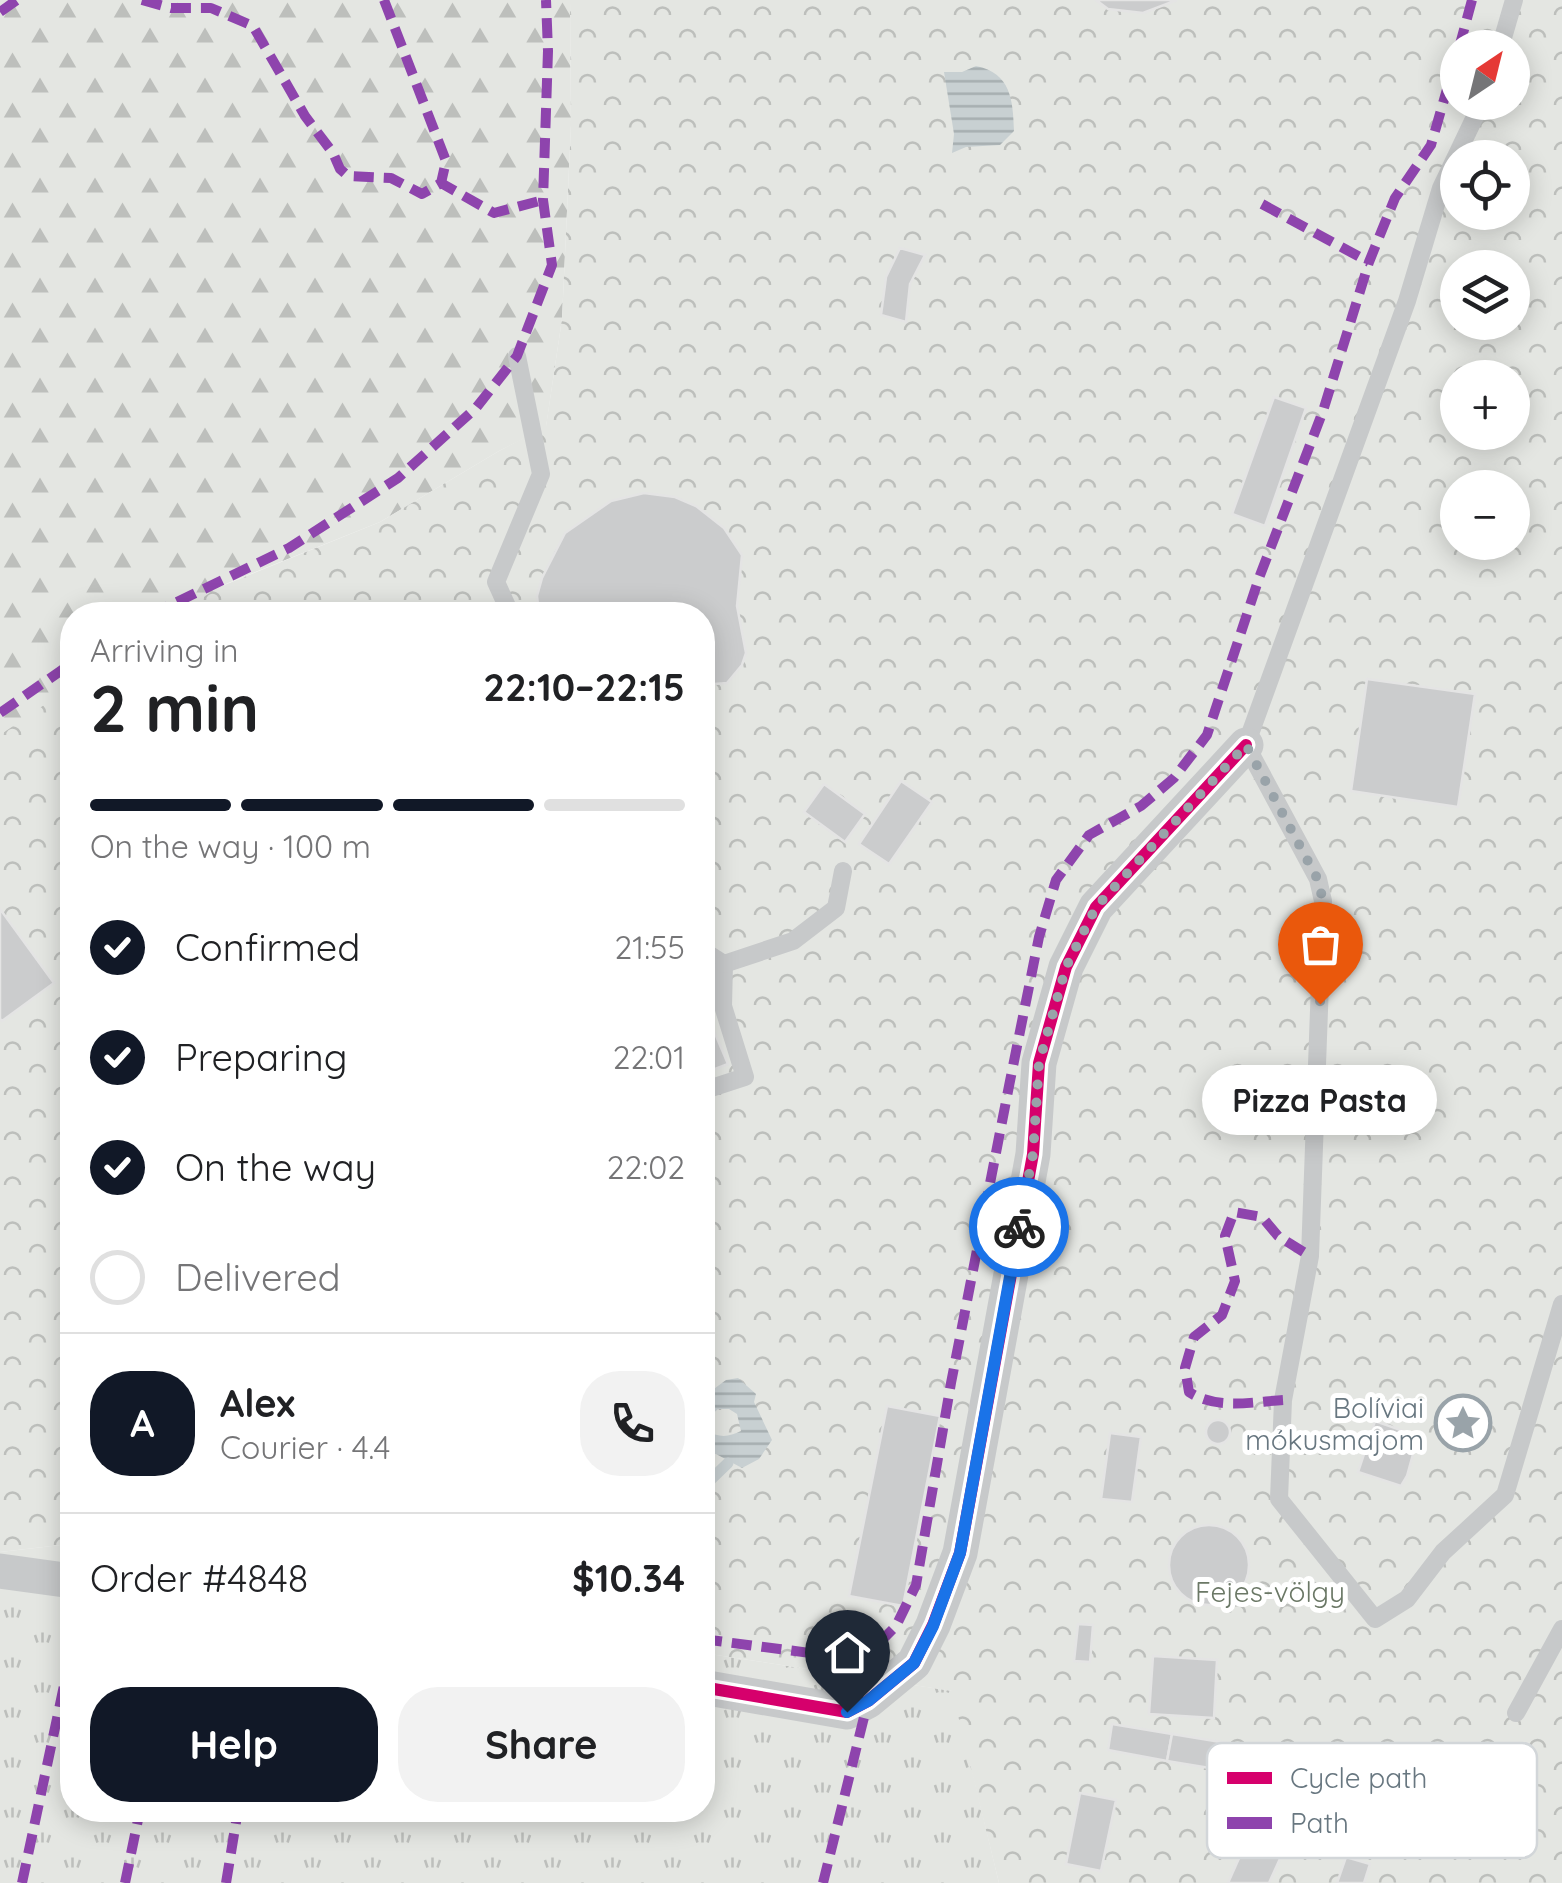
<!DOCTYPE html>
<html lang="en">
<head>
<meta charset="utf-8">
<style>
	:root { --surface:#fff; --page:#f2f2f2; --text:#202124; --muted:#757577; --line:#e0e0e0; --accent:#111827 }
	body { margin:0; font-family:Quicksand,sans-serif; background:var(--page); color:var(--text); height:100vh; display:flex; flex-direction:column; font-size:38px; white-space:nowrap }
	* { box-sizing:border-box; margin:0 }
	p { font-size:32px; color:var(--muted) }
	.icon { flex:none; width:55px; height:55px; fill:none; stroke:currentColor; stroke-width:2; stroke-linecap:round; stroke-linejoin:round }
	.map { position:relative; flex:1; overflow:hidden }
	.panel { position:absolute; left:60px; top:602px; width:655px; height:1220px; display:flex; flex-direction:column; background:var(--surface); border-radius:40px; box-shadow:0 5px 25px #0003 }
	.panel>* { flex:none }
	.needle { width:65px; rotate:35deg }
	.tools { position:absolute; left:1440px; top:30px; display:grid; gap:20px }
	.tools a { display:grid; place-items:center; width:90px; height:90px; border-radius:50%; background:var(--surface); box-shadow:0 5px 25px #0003; font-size:50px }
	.pin { position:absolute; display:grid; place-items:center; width:85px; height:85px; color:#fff; margin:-102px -42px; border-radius:50% 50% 50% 0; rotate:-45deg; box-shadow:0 0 10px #0007 }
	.pin .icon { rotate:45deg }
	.courier { position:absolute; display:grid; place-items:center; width:100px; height:100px; margin:-50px; border:8px solid #1a73e8; border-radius:50%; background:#fff; color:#222; box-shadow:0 2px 12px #0007 }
	.bubble { position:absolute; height:70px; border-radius:35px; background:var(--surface); box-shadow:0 5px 25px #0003; font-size:32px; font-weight:800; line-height:70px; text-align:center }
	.headline em { font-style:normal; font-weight:800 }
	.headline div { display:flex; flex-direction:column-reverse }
	.headline { display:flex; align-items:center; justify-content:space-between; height:170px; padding:0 30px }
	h1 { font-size:65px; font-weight:800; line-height:75px }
	.bar { display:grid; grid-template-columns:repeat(4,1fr); gap:15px 10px; align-content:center; height:120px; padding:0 30px }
	.bar i { height:12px; border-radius:8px; background:var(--line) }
	.bar .selected { background:var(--accent) }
	.bar p { grid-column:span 4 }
	.line { display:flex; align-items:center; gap:25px; padding:0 30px; border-top:2px solid var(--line) }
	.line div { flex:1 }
	.round { display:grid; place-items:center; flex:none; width:105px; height:105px; border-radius:40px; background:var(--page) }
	ol { padding:0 30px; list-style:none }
	li { display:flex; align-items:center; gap:30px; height:110px }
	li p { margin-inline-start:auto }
	li .icon { padding:10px; border-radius:50%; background:var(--accent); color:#fff; stroke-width:4 }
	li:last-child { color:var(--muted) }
	li i { width:55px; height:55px; border:5px solid var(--line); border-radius:50% }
	.cta { display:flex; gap:20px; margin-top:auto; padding:20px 30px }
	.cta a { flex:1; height:115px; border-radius:40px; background:var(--accent); color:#fff; font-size:40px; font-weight:800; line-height:115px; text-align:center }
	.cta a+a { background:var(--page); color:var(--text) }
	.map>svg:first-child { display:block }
	.grass { fill:url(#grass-tufts) }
	.forest { fill:url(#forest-firs) }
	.park { fill:url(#park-crowns); fill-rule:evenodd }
	.water { fill:url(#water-rules); fill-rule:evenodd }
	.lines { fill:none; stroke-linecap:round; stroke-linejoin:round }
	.stream { stroke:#c8d0d2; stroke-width:11 }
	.building { fill:#cbcccd; stroke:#e4e4e4; stroke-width:2.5 }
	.lane { stroke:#c7c9ca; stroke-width:18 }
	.street { stroke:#c7c9ca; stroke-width:35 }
	.quiet { stroke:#8e44ad; stroke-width:10; stroke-dasharray:20 10; stroke-linecap:butt }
	.cycleway-casing { stroke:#fff; stroke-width:19 }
	.cycleway { stroke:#d6006c; stroke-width:12 }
	.done { stroke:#99a3a9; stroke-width:10; stroke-dasharray:0 18 }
	.route { stroke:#1a73e8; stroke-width:12 }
	.labels { text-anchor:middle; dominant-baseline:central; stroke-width:10; stroke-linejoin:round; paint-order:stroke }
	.poi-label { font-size:28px; fill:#687780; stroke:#fff; text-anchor:end }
	.park-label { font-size:28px; fill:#6b7866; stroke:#fff }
	.key { fill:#fff; stroke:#d2d6d9; stroke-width:2.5 }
	.key-label { font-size:28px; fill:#687780 }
</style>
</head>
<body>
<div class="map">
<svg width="1562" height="1883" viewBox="0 0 1562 1883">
	<defs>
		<pattern id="grass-tufts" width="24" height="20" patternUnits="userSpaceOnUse" patternTransform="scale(2.5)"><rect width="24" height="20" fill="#e4e6e2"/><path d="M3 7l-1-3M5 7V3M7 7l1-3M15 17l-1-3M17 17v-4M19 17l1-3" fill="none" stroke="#bdbfbc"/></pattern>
		<pattern id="forest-firs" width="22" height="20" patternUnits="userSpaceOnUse" patternTransform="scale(2.5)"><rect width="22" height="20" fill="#e4e6e2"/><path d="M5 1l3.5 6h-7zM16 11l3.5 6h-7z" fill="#bdbfbc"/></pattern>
		<pattern id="park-crowns" width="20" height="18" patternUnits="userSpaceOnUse" patternTransform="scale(2.5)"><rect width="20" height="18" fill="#e4e6e2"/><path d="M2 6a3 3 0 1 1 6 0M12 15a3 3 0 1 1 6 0" fill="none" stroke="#bdbfbc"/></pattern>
		<pattern id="water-rules" width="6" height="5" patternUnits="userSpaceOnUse" patternTransform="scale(2.5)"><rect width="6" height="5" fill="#c8d0d2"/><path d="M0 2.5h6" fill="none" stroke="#a6aeb0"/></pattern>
	</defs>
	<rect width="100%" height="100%" fill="#f5f5f4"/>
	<path class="grass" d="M61 1545 72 1547V1810H702L703 1653 953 1691 999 1883H0V1552Z"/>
	<path class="forest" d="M0 0H570L571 125 562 319 546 427 499 451 380 522 218 587 255 615H72V1011L0 1114Z"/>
	<g class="park">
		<path d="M570 0H1562V1883H999L952 1691 703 1653 702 615H177L217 588 380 522 499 451 546 426 562 319 571 125ZM1458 48H1512V102H1458ZM1458 158H1512V212H1458ZM1458 268H1512V322H1458ZM1458 378H1512V432H1458ZM1458 488H1512V542H1458Z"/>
		<path d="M72 686V1547L61 1545 0 1552V735Z"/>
	</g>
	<g class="water">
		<path d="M976 66C1011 73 1013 100 1014 131L1000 145 966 147 952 153 954 134 944 72H962Z"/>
		<path d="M738 1378 756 1394 754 1402 772 1440 759 1459 742 1468 716 1454 702 1456 703 1397 726 1380ZM729 1409 737 1414 741 1431C729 1437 719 1438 708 1431L709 1417 718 1409Z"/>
	</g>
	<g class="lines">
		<path class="stream" d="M702 1488 728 1463"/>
	</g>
	<g class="building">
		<path d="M1096 0H1177L1143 13 1108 9Z"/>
		<path d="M900 248 925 255 910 284 906 322 881 315 886 277Z"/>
		<path d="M1274 397 1306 408 1265 526 1232 514Z"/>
		<path d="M644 493 675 497 696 506 724 528 742 555 737 606 746 653 742 665 727 683 702 685V615H539L537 596 542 578 565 533 611 501Z"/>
		<path d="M1367 679 1475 694 1458 807 1351 791Z"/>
		<path d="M901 781 932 802 889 864 859 844Z"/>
		<path d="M824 784 865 814 845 842 804 812Z"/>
		<path d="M0 909 54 983 2 1021 0 1019Z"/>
		<path d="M711 1024 728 1064 702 1074V1027Z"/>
		<path d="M887 1406 940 1416 903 1606 849 1596Z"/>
		<circle cx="1218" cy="1432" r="12"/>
		<path d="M1375 1421 1418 1436 1407 1476 1401 1486 1358 1472Z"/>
		<path d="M1110 1433 1141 1437 1132 1502 1101 1499Z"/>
		<circle cx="1209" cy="1565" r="40"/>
		<path d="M1078 1624 1093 1625 1090 1662 1074 1661Z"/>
		<path d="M1153 1656 1217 1660 1214 1718 1149 1714Z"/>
		<path d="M1112 1724 1172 1734 1167 1761 1108 1750Z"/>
		<path d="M1172 1734 1245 1746 1240 1773 1167 1761Z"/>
		<path d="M1080 1793 1116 1800 1101 1871 1066 1864Z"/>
		<path d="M1268 1793 1302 1810 1269 1883H1228Z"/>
		<path d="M1346 1857 1370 1864 1364 1883H1337Z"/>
	</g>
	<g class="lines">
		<g class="lane">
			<path d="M1500 48 1514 0"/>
			<path d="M1482 102 1441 188 1407 301 1246 745 1318 879 1323 901 1310 1256 1283 1400 1279 1499 1375 1619 1407 1599 1443 1552 1505 1495 1562 1304"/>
			<path d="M511 615 496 582 541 474 517 356"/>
			<path d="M702 950 724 964 723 1006 745 1077 702 1091"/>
			<path d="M724 964 793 941 836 908 843 871"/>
			<path d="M1516 1713 1562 1629"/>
		</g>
		<g class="street">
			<path d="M0 1571 72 1581"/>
			<path d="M702 1687 847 1712 868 1701 914 1663 933 1625 960 1553 1033 1154 1039 1063 1066 967 1096 907 1246 745"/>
		</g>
		<g class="quiet">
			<path d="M142 0 171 8H211L253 26 305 116 333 153 340 169 348 176 391 178 422 194 441 183 494 213 543 200"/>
			<path d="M384 0 446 161 441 183"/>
			<path d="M0 12 17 0"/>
			<path d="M1459 48 1472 0"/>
			<path d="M1262 204 1369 262"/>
			<path d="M150 615 289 548 398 478 476 408 517 356 552 265 543 200 548 51 546 0"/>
			<path d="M0 713 72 663"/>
			<path d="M1283 1400C1252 1402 1216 1410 1189 1392L1185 1368 1194 1337 1222 1315 1235 1281 1225 1236 1234 1212 1262 1217 1278 1236 1310 1256"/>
			<path d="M702 1639 841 1657 877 1645 896 1626 916 1585 951 1383 1010 1081 1039 937 1056 880 1089 835 1141 806 1174 778 1207 735 1259 578 1323 411 1369 262 1395 198 1431 145 1458 51"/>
			<path d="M22 1883 72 1648"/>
			<path d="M125 1883 140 1810"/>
			<path d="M226 1883 238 1810"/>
			<path d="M823 1883 868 1701"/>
		</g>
		<g class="cycleway-casing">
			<path id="cycleway" d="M702 1687 847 1712 868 1701 914 1663 933 1625 960 1553 1033 1154 1039 1063 1066 967 1096 907 1246 745"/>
		</g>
		<use href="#cycleway" class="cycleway"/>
	</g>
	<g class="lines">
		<path class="done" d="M1019 1227 1033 1154 1039 1063 1066 967 1096 907 1246 745 1318 880 1323 901 1320 1004"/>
		<path class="route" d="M847 1712 868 1701 914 1663 933 1626 960 1553 1019 1227"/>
	</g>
	<defs>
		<g id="sight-ring" transform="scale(2.875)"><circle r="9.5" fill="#fff" stroke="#99a3a9" stroke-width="1.5"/><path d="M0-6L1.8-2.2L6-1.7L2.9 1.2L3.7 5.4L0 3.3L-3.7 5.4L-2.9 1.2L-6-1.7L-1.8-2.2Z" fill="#99a3a9"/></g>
	</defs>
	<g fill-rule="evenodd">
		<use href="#sight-ring" x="1463" y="1423"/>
	</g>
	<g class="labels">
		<g class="poi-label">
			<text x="1424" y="1407">Bolíviai<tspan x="1424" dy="32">mókusmajom</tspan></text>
		</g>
		<g class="park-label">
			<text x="1270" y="1591">Fejes-völgy</text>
		</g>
	</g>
	<rect x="1207" y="1743" width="330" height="115" rx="15" class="key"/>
	<rect x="1227" y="1772" width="45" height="12" fill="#d6006c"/>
	<rect x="1227" y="1817" width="45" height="12" fill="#8e44ad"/>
	<g class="key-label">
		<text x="1290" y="1788">Cycle path</text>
		<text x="1290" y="1833">Path</text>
	</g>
</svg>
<div class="tools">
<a><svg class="needle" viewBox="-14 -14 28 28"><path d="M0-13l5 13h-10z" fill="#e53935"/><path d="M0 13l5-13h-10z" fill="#757577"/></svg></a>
<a><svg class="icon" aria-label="locate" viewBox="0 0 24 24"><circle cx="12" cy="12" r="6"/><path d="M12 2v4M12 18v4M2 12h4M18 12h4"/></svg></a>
<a><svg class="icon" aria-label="layers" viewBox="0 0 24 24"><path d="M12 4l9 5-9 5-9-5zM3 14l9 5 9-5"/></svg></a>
<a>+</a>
<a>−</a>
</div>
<div class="pin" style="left:1320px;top:1004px;background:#ea580c"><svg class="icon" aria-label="bag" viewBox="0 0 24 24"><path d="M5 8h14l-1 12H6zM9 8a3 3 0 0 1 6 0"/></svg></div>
<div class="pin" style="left:847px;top:1712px;background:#1f2937"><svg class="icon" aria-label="home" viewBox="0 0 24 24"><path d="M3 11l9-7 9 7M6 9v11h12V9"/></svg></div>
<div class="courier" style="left:1019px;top:1227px"><svg class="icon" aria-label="bike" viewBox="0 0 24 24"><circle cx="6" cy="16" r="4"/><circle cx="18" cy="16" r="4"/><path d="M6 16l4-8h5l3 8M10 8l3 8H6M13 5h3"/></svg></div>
<div class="bubble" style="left:1202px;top:1065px;width:235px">Pizza Pasta</div>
<section class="panel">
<div class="headline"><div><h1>2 min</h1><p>Arriving in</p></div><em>22:10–22:15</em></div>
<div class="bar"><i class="selected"></i><i class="selected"></i><i class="selected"></i><i></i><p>On the way · 100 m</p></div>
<ol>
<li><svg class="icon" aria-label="check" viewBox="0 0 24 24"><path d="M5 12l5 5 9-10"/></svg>Confirmed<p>21:55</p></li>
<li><svg class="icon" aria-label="check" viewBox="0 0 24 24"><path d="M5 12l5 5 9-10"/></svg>Preparing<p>22:01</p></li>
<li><svg class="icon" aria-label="check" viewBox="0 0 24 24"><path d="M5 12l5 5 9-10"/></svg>On the way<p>22:02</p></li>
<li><i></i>Delivered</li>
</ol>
<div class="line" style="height:180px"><b class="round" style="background:var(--accent);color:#fff">A</b><div><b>Alex</b><p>Courier · 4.4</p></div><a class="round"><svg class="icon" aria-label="phone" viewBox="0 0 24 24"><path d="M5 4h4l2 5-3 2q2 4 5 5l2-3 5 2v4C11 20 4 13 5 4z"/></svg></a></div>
<div class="line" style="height:130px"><div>Order #4848</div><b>$10.34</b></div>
<div class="cta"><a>Help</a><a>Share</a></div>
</section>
</div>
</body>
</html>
